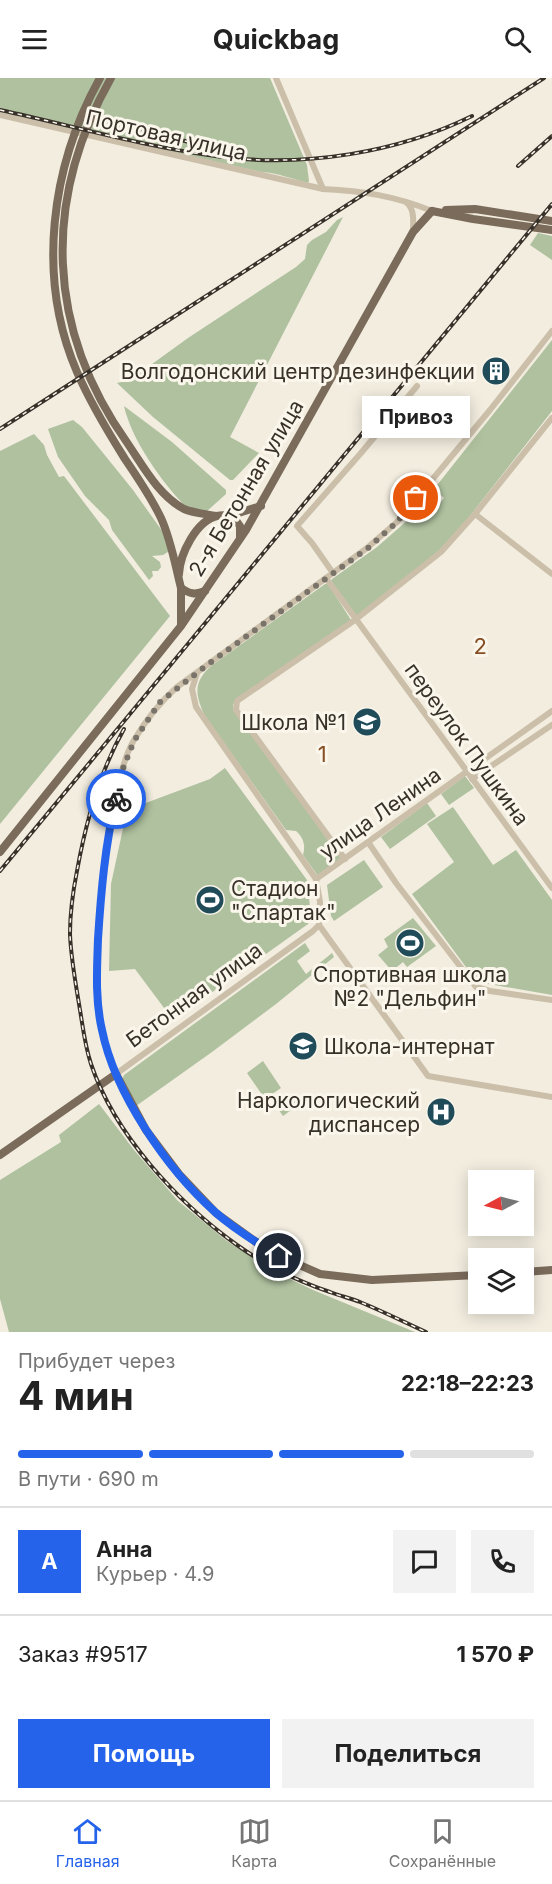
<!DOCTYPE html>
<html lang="ru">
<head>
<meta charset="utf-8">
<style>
	:root { --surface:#fff; --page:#f2f2f2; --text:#222; --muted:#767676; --line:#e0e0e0; --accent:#2563eb }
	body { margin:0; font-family:Inter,sans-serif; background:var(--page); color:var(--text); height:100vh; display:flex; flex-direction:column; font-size:22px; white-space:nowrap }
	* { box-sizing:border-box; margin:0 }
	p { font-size:20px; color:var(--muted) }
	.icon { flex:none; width:33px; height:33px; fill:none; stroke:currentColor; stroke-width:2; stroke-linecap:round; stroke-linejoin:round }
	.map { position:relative; height:1254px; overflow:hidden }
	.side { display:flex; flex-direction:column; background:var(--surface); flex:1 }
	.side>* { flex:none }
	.needle { width:39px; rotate:263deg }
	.tools { position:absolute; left:468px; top:1092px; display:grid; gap:12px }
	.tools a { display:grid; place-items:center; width:66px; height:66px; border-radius:0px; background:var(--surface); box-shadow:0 3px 15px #0003; font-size:30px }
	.pin { position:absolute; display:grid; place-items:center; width:51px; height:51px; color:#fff; margin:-26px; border:3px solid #fff; border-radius:50%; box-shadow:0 2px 6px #0007 }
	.courier { position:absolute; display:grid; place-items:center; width:60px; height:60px; margin:-30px; border:4px solid #2563eb; border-radius:50%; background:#fff; color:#222; box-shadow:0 2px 8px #0007 }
	.bubble { position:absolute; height:42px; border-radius:0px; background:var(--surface); box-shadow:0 3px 15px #0003; font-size:20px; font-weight:700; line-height:42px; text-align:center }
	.summary em { font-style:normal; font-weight:700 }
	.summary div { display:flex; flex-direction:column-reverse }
	.summary { display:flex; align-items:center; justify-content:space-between; height:102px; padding:0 18px }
	h1 { font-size:39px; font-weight:700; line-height:45px }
	.bar { display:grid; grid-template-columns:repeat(4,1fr); gap:9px 6px; align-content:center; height:72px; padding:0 18px }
	.bar i { height:8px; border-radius:4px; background:var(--line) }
	.bar .on { background:var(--accent) }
	.bar p { grid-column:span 4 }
	.line { display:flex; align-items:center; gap:15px; padding:0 18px; border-top:2px solid var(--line) }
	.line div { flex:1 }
	.round { display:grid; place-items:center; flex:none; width:63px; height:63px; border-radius:0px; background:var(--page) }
	.button { display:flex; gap:12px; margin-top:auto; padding:12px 18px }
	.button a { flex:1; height:69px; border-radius:0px; background:var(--accent); color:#fff; font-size:24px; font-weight:700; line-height:69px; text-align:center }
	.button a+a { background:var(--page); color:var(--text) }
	header { display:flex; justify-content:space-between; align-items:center; height:78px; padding:0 18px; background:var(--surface); font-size:27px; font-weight:700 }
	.tabs { display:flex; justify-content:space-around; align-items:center; height:84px; border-top:2px solid var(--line); background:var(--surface); font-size:16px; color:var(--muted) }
	.tabs a { display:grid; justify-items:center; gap:3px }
	.tabs .on { color:var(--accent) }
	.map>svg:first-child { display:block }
	.green { fill:#afc19f }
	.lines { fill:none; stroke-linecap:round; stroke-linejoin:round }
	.minor { stroke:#cbbfaa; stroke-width:6 }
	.major { stroke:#7a6b5b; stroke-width:8 }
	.rail-casing { stroke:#38312a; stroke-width:4 }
	.rail { stroke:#faf6eb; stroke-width:1.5; stroke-dasharray:4.5; stroke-linecap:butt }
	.done { stroke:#797369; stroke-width:6; stroke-dasharray:0 10.8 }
	.route { stroke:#2563eb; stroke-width:8 }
	.labels { text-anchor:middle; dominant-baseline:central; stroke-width:6; stroke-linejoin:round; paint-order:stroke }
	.street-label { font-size:21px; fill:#38312a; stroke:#faf6eb }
	.poi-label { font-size:21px; fill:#38312a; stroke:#faf6eb; text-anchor:end }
	.neighbourhood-label { font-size:22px; letter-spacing:1.5px; fill:#864e24; stroke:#faf6eb }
</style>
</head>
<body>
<header><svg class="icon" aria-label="menu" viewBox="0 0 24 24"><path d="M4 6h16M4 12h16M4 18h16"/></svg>Quickbag<svg class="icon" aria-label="search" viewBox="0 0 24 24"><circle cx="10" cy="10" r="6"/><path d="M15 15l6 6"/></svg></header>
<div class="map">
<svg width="552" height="1254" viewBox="0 0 552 1254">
	<rect width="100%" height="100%" fill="#f2eddf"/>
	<g class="green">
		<path d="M0 0H270L307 87 309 103 308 105C293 101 277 95 262 94L0 36Z"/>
		<path d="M343 139 230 359 259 375 233 402H230L153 339 117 305 130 302 188 260 296 189 305 181 307 167 312 162 326 154 337 142Z"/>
		<path d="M538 155 552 158V182L530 167Z"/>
		<path d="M552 262V333L440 476 357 538 331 503 332 501 377 469 417 434 427 440 444 420 434 411Z"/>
		<path d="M124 328 172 364 226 412V416L206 434 195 437C167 413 132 364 124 328Z"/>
		<path d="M73 342 82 349 133 412 170 464 171 472 163 477 152 478 160 484 161 489 158 493H152L153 498 149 502 112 452 109 442 85 418 58 379 48 351Z"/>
		<path d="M34 356 44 367 47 377 59 399 64 398 170 538 0 746V373Z"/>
		<path d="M325 506H328L351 542 236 621 233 627 234 632 341 780 318 798 303 777C306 767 303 759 296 753L286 752 205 638C195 617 193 604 211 588Z"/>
		<path d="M225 690 307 802 311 838 308 846 173 942 135 891 109 893 111 806 127 732 210 701Z"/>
		<path d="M465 698 474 710 449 727 441 716Z"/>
		<path d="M427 725 436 738 390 771 381 759Z"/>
		<path d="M453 729 493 787 516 772 552 822V917L477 904 412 816 454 784 427 746Z"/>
		<path d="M364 782 383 809 334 843 331 838 327 807Z"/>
		<path d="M413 840 436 868 407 889 403 884 392 893 378 877 388 869 384 861Z"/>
		<path d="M305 865 310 873 297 883 306 896 332 875 334 879 276 926 212 974 136 1028 122 1002 124 997Z"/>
		<path d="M263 983 281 1010 265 1021 247 995Z"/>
		<path d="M292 1017 298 1027 283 1038 276 1028Z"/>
		<path d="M99 1026 134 1072 178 1123 227 1163 271 1192 313 1212 415 1254H9L0 1221V1102L61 1064 59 1057Z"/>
	</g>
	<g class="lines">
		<g class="minor">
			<path d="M276 0 323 111"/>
			<path d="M0 37 323 111C363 113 395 118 432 133"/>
			<path d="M407 125C415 132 413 144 413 154"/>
			<path d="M475 436 552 496"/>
			<path d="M333 495 312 465 297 448 361 375 417 308"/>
			<path d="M326 500 552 810"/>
			<path d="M197 595 192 611 196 629 316 801 320 824 319 847"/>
			<path d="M472 701 552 647"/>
			<path d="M368 764 396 805 476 909 490 913 552 922"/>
			<path d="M345 781 236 632 237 623 355 542 441 474 475 436 552 340"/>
			<path d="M316 801 552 633"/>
			<path d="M319 847 313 853 116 996C107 973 100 951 98 926 95 905 97 883 98 862 101 812 106 762 117 714 121 696 125 677 134 662 146 642 160 624 177 609L367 470 397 444 490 332 552 253"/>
			<path d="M319 847 428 998 552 1019"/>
		</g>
		<g class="major">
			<path d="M100 0C51 88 36 199 77 294 90 324 108 354 125 381 138 400 151 419 161 440 171 462 175 486 181 510 190 516 195 517 205 513"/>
			<path d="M111 0C42 122 46 251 128 366 143 388 159 418 184 431 193 435 206 436 216 438"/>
			<path d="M446 132 475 131 552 143"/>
			<path d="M432 133 473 141 552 152"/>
			<path d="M232 437 261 428"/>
			<path d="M179 496C180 476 196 443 217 438 222 437 227 437 232 437L240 448V460"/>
			<path d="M181 547V510"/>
			<path d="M0 774 181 548 246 452 413 154 432 133"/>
			<path d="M0 1077 116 996 146 1052 179 1096 216 1135 256 1164 279 1178 320 1196 372 1202 478 1197"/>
			<path d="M524 1194 552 1192"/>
		</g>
		<g class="rail-casing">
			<g id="rail">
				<path d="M0 32C74 48 148 70 223 79 305 89 397 75 472 38"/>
				<path d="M114 50 160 57 206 68"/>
				<path d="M518 88 552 58"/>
				<path d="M0 351 544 0"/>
				<path d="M124 651C99 695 86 743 77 793 73 813 70 835 70 856 71 882 76 907 80 932 83 950 85 968 91 986 115 1057 177 1124 237 1167 265 1187 297 1203 330 1214 340 1218 350 1220 360 1224 382 1233 404 1244 426 1254"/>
				<path d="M0 793 552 126"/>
			</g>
		</g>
		<use href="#rail" class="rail"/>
	</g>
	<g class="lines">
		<path class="done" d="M116 721 122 693 134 663 160 624 207 587 368 470 397 444 416 420"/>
		<path class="route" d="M116 721C105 767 101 814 98 861 97 891 95 922 102 952 115 1016 167 1091 215 1134 234 1151 257 1165 279 1178"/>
	</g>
	<defs>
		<g id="building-disc" transform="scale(1.5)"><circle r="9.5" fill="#204b59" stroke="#faf6eb"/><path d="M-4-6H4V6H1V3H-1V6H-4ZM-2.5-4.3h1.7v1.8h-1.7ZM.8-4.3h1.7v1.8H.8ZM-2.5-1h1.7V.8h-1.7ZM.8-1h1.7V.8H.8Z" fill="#fff"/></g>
		<g id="school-disc" transform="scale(1.5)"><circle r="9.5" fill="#204b59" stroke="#faf6eb"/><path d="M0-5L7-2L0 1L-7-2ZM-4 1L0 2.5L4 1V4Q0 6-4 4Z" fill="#fff"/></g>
		<g id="stadium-disc" transform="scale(1.5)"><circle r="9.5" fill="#204b59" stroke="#faf6eb"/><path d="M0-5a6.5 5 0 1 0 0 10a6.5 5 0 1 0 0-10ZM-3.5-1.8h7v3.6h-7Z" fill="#fff"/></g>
		<g id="hospital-disc" transform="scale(1.5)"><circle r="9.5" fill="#204b59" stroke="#faf6eb"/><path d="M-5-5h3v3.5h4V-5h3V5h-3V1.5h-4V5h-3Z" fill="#fff"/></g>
	</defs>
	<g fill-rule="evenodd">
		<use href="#building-disc" x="496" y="293"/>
		<use href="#school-disc" x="367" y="644"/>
		<use href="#stadium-disc" x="210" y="822"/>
		<use href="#stadium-disc" x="410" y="865"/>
		<use href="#school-disc" x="303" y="968"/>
		<use href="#hospital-disc" x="441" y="1034"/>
	</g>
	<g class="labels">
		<g class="street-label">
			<text transform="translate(166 57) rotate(13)">Портовая улица</text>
			<text transform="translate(246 410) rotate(-59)">2-я Бетонная улица</text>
			<text transform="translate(467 666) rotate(54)">переулок Пушкина</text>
			<text transform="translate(380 735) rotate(-35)">улица Ленина</text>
			<text transform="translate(194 917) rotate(-36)">Бетонная улица</text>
		</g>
		<g class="poi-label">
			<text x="475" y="293">Волгодонский центр дезинфекции</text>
			<text x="346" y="644">Школа №1</text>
			<text x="231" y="810" text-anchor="start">Стадион<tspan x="231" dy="24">"Спартак"</tspan></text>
			<text x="410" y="896" text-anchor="middle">Спортивная школа<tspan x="410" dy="24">№2 "Дельфин"</tspan></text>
			<text x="324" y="968" text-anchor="start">Школа-интернат</text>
			<text x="420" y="1022">Наркологический<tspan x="420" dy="24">диспансер</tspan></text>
		</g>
		<g class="neighbourhood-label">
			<text x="481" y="568">2</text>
			<text x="323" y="676">1</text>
		</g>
	</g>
</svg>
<div class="tools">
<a><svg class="needle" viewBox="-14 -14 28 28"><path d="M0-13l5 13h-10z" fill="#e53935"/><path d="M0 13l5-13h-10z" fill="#767676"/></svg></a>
<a><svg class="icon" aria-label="layers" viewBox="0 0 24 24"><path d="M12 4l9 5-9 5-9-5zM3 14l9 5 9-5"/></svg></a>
</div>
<div class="pin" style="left:416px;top:420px;background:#ea580c"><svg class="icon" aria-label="bag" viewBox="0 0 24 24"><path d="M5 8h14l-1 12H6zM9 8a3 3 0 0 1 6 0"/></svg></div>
<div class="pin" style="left:279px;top:1178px;background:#1f2937"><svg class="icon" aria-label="home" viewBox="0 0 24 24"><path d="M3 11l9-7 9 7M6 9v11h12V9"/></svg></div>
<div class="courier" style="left:116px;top:721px"><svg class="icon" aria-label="bike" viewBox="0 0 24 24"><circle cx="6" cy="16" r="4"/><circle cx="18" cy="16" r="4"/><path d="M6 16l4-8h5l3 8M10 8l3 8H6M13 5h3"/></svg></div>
<div class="bubble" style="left:362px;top:318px;width:108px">Привоз</div>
</div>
<section class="side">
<div class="summary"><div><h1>4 мин</h1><p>Прибудет через</p></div><em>22:18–22:23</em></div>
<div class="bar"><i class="on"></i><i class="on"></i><i class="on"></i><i></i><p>В пути · 690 m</p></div>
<div class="line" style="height:108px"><b class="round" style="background:var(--accent);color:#fff">А</b><div><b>Анна</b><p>Курьер · 4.9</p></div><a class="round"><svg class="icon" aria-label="chat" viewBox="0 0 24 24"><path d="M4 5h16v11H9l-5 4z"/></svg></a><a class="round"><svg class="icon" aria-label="phone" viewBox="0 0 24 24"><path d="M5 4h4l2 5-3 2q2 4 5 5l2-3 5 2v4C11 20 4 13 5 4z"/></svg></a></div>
<div class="line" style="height:78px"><div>Заказ #9517</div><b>1 570 ₽</b></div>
<div class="button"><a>Помощь</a><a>Поделиться</a></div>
</section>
<nav class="tabs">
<a class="on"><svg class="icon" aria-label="home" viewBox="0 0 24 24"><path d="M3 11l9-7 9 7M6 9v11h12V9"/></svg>Главная</a>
<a><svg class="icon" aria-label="map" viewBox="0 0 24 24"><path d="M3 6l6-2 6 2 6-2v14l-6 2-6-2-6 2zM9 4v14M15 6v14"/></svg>Карта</a>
<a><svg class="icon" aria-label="saved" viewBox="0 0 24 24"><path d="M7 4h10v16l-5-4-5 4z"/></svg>Сохранённые</a>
</nav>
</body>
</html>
